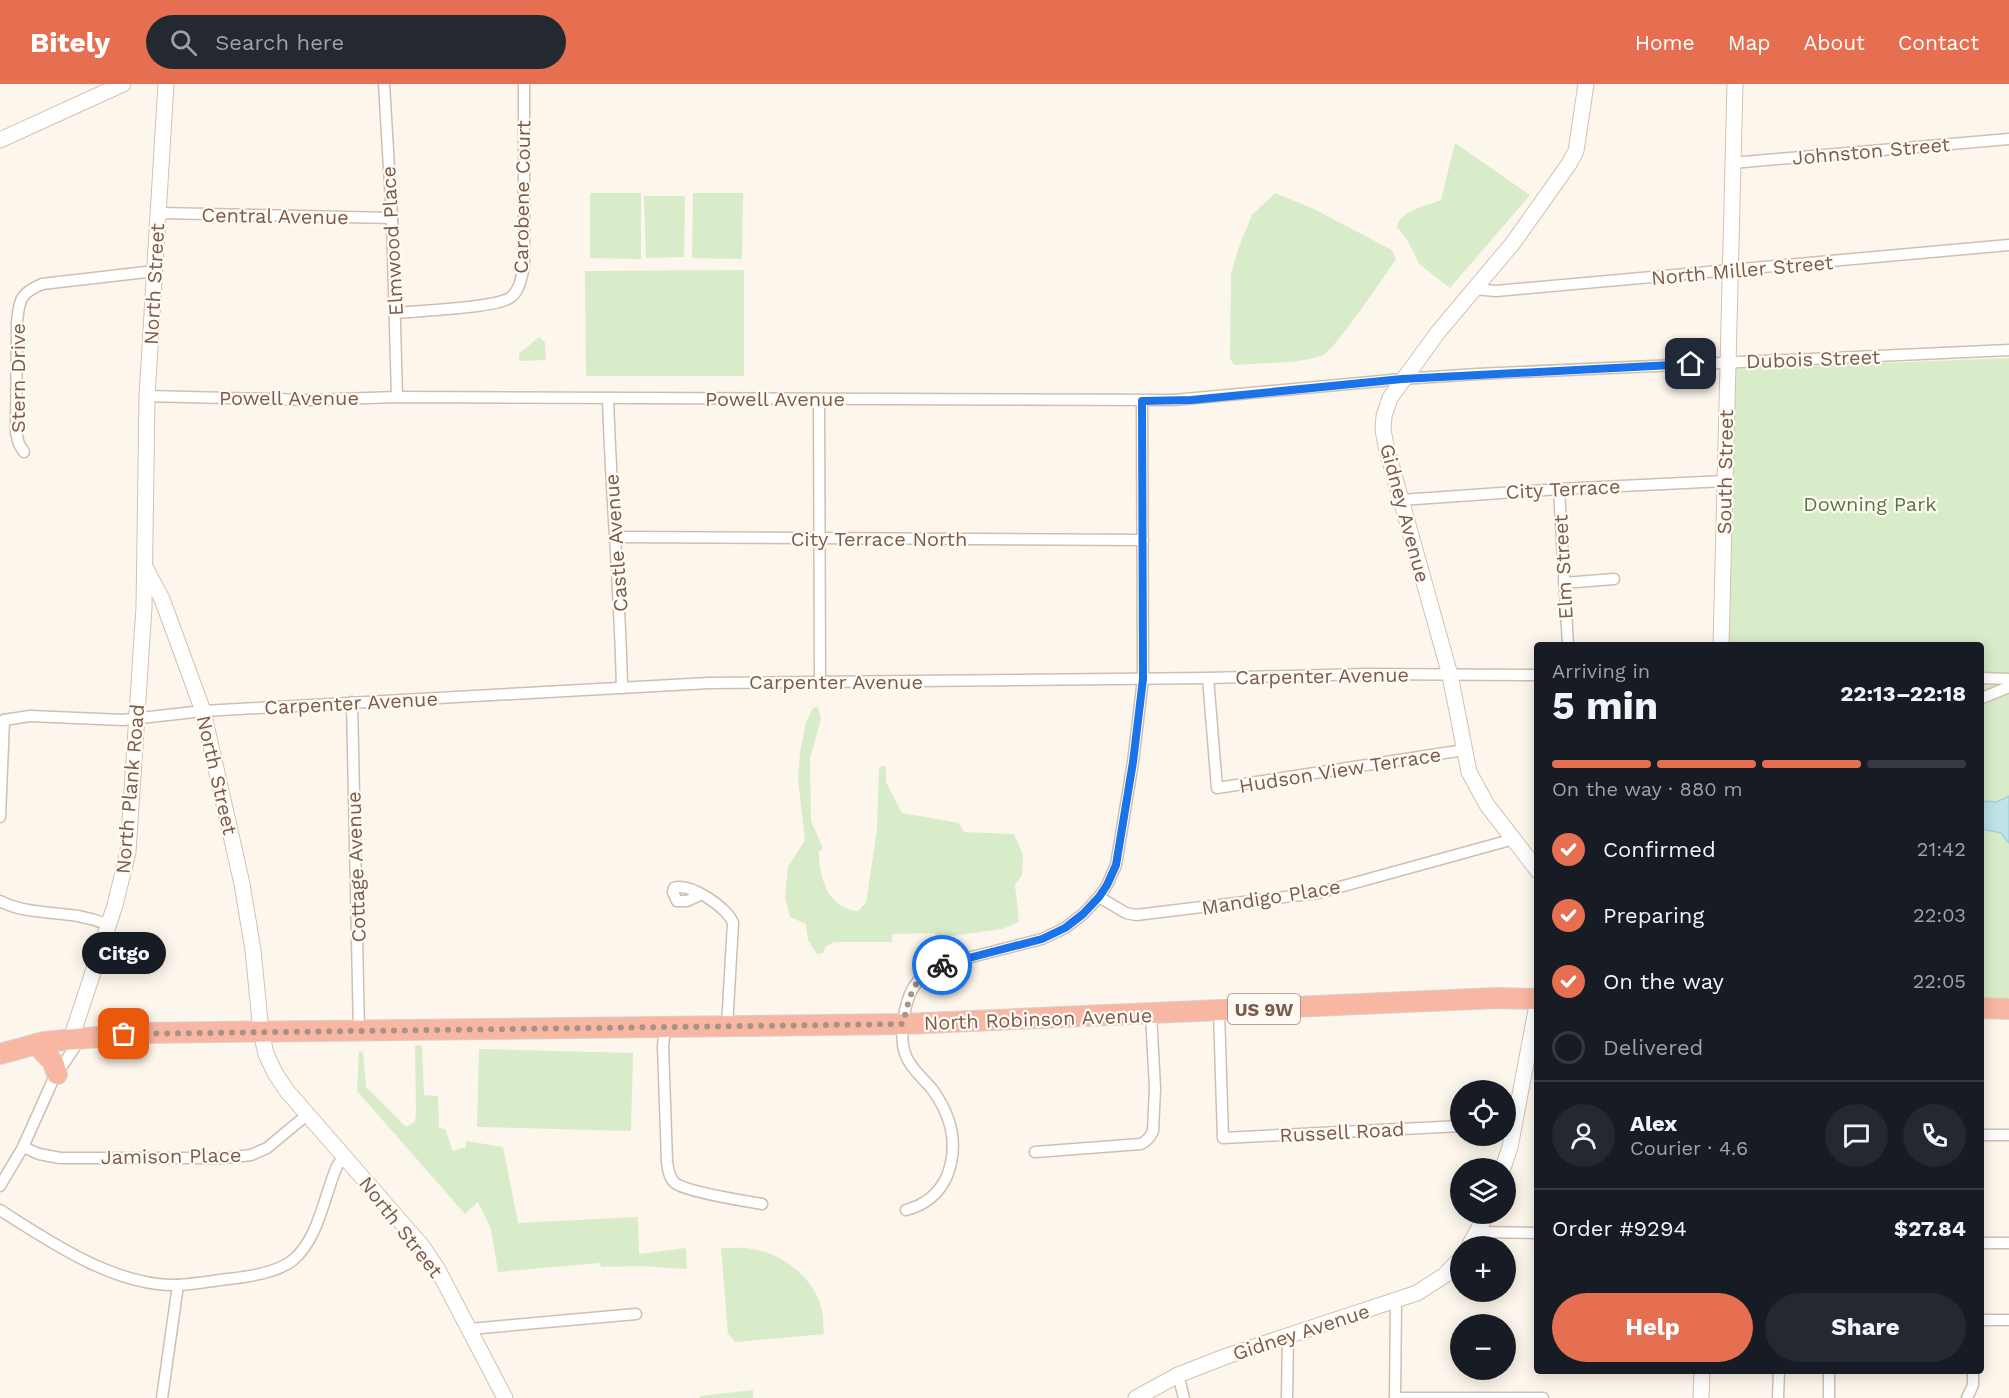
<!DOCTYPE html>
<html lang="en">
<head>
<meta charset="utf-8">
<style>
	:root { --surface:#171b24; --page:#242831; --text:#f1f3f6; --muted:#9ea1a6; --line:#363941; --accent:#e76f51 }
	body { margin:0; font-family:"Work Sans",sans-serif; background:var(--page); color:var(--text); height:100vh; display:flex; flex-direction:column; font-size:22px; white-space:nowrap }
	* { box-sizing:border-box; margin:0 }
	p { font-size:20px; color:var(--muted) }
	.icon { flex:none; width:33px; height:33px; fill:none; stroke:currentColor; stroke-width:2; stroke-linecap:round; stroke-linejoin:round }
	.map { position:relative; flex:1; overflow:hidden }
	.details { position:absolute; left:1534px; top:558px; width:450px; height:732px; display:flex; flex-direction:column; background:var(--surface); border-radius:6px; box-shadow:0 3px 15px #0003 }
	.details>* { flex:none }
	.buttons { position:absolute; left:1450px; top:996px; display:grid; gap:12px }
	.buttons a { display:grid; place-items:center; width:66px; height:66px; border-radius:50%; background:var(--surface); box-shadow:0 3px 15px #0003; font-size:30px }
	.pin { position:absolute; display:grid; place-items:center; width:51px; height:51px; color:#fff; margin:-26px; border-radius:12px; box-shadow:0 3px 9px #0006 }
	.courier { position:absolute; display:grid; place-items:center; width:60px; height:60px; margin:-30px; border:4px solid #1a73e8; border-radius:50%; background:#fff; color:#222; box-shadow:0 2px 8px #0007 }
	.bubble { position:absolute; height:42px; border-radius:21px; background:var(--surface); box-shadow:0 3px 15px #0003; font-size:20px; font-weight:700; line-height:42px; text-align:center }
	.head em { font-style:normal; font-weight:700 }
	.head div { display:flex; flex-direction:column-reverse }
	.head { display:flex; align-items:center; justify-content:space-between; height:102px; padding:0 18px }
	h1 { font-size:39px; font-weight:700; line-height:45px }
	.bar { display:grid; grid-template-columns:repeat(4,1fr); gap:9px 6px; align-content:center; height:72px; padding:0 18px }
	.bar i { height:8px; border-radius:4px; background:var(--line) }
	.bar .on { background:var(--accent) }
	.bar p { grid-column:span 4 }
	.line { display:flex; align-items:center; gap:15px; padding:0 18px; border-top:2px solid var(--line) }
	.line div { flex:1 }
	.round { display:grid; place-items:center; flex:none; width:63px; height:63px; border-radius:32px; background:var(--page) }
	ol { padding:0 18px; list-style:none }
	li { display:flex; align-items:center; gap:18px; height:66px }
	li p { margin-inline-start:auto }
	li .icon { padding:6px; border-radius:50%; background:var(--accent); color:#fff; stroke-width:4 }
	li:last-child { color:var(--muted) }
	li i { width:33px; height:33px; border:3px solid var(--line); border-radius:50% }
	.primary-button { display:flex; gap:12px; margin-top:auto; padding:12px 18px }
	.primary-button a { flex:1; height:69px; border-radius:36px; background:var(--accent); color:#fff; font-size:24px; font-weight:700; line-height:69px; text-align:center }
	.primary-button a+a { background:var(--page); color:var(--text) }
	header { display:flex; align-items:center; gap:36px; box-sizing:border-box; height:84px; padding:0 30px; background:var(--accent); color:#fff }
	header strong { font-size:28px }
	nav { display:flex; gap:33px; margin-inline-start:auto; font-size:21px }
	.search { width:420px; height:54px; background:var(--page); display:flex; align-items:center; gap:15px; box-sizing:border-box; padding:0 21px; border-radius:33px; color:var(--muted); font-size:22px }
	.map>svg:first-child { display:block }
	.green { fill:#d8ecc9 }
	.water { fill:#bfe3e8; stroke:#a5d3da; stroke-width:1.5 }
	.lines { fill:none; stroke-linecap:round; stroke-linejoin:round }
	.street-casing { stroke:#d1beb0; stroke-width:13 }
	.secondary-casing { stroke:#d6c0b0; stroke-width:17 }
	.highway-casing { stroke:#dad1cd; stroke-width:22 }
	.street { stroke:#fff; stroke-width:10 }
	.secondary { stroke:#fff; stroke-width:15 }
	.highway { stroke:#f7b7a3; stroke-width:20 }
	.done { stroke:#a89285; stroke-width:6; stroke-dasharray:0 10.8 }
	.route { stroke:#1a73e8; stroke-width:8 }
	.labels { text-anchor:middle; dominant-baseline:central; stroke-width:4.5; stroke-linejoin:round; paint-order:stroke }
	.shield { fill:#fffaf3; stroke:#a28b7f; stroke-width:1.5 }
	.shield-label { font-size:18px; font-weight:bold; fill:#7a5c4d }
	.street-label { font-size:20px; fill:#7a5c4d; stroke:#fffaf3 }
	.park-label { font-size:20px; fill:#537a41; stroke:#fffaf3 }
</style>
</head>
<body>
<header>
<strong>Bitely</strong>
<div class="search"><svg class="icon" aria-label="search" viewBox="0 0 24 24"><circle cx="10" cy="10" r="6"/><path d="M15 15l6 6"/></svg>Search here</div>
<nav><a>Home</a><a>Map</a><a>About</a><a>Contact</a></nav>
</header>
<div class="map">
<svg width="2009" height="1314" viewBox="0 0 2009 1314">
	<rect width="100%" height="100%" fill="#fdf6ec"/>
	<g class="green">
		<path d="M1455 59 1530 111 1450 204 1419 180 1408 157 1397 143C1400 126 1427 122 1441 116Z"/>
		<path d="M590 109H641V175L590 174Z"/>
		<path d="M693 109H743L742 175 692 174Z"/>
		<path d="M1275 109 1314 125 1392 166 1396 175C1385 191 1335 266 1323 271 1296 281 1263 278 1235 281L1230 275 1231 190 1238 165 1252 131Z"/>
		<path d="M644 112H685L684 173 646 174Z"/>
		<path d="M744 186V292H586L585 187Z"/>
		<path d="M539 253 545 258 546 276 519 277V270Z"/>
		<path d="M2009 274V918L1982 917V561H1727L1735 285Z"/>
		<path d="M818 623 821 634 810 675 811 737 823 764 819 768C819 794 828 824 858 827L866 819 877 745 879 684 882 682 886 683V698L902 729 959 739 964 748 1014 750 1023 771 1022 791 1015 801 1019 838 1002 845 937 854 935 849 892 850V858H834L826 862 823 869 817 870 808 856 806 840 790 833 785 813 788 783 805 756 798 695 800 669 806 638 813 624Z"/>
		<path d="M418 961 422 962 424 1011 438 1012 439 1044 445 1045 453 1067 466 1063V1057L503 1063 518 1139 638 1133 639 1170 686 1164 687 1185 642 1182 601 1183 600 1179 498 1188 491 1145 478 1118 465 1130 357 1007 359 967 363 968 366 1003 406 1043 415 1038 416 1028 415 962Z"/>
		<path d="M479 965 633 969 631 1047 477 1043Z"/>
		<path d="M721 1164C731 1164 743 1163 753 1165 784 1170 816 1196 822 1227 824 1234 823 1243 824 1250L736 1258 728 1250Z"/>
		<path d="M753 1306V1314H700V1312Z"/>
	</g>
	<path class="water" d="M2009 712V759L2001 749 1982 745V717L1997 718Z"/>
	<g class="lines">
		<g class="street-casing">
			<g id="street">
				<path d="M384 0 392 134 397 313"/>
				<path d="M1732 79 2009 55"/>
				<path d="M158 129 392 134"/>
				<path d="M1474 205 1496 207 2009 161"/>
				<path d="M395 229C417 227 498 224 511 213 520 206 521 194 524 183V0"/>
				<path d="M147 312 310 316 397 313 1174 316 1402 295 1477 290 2009 266"/>
				<path d="M608 314C611 411 620 507 622 604"/>
				<path d="M819 315 820 598"/>
				<path d="M24 368 19 360 16 349 17 238C19 215 21 209 42 200L155 187"/>
				<path d="M1559 405 1568 561"/>
				<path d="M1401 416 1559 405 1725 397"/>
				<path d="M615 453 1143 456"/>
				<path d="M1564 499 1614 495"/>
				<path d="M1208 594 1217 704 1464 666"/>
				<path d="M1982 594 2009 595"/>
				<path d="M1982 614 2009 603"/>
				<path d="M352 618 359 948"/>
				<path d="M4 636 30 632 123 636 203 627 709 599 1208 594 1365 590 1538 591"/>
				<path d="M0 733 4 636"/>
				<path d="M700 811 687 817H677L673 808 674 804C690 798 728 824 733 839L727 943"/>
				<path d="M1099 813 1126 829 1136 831 1318 809 1514 755"/>
				<path d="M0 817C22 829 53 828 78 832 89 834 99 837 109 841"/>
				<path d="M1219 928 1223 1054 1461 1042"/>
				<path d="M665 944 663 962 667 1078C668 1085 669 1094 675 1099 686 1108 745 1117 762 1120"/>
				<path d="M1982 1051H2009"/>
				<path d="M23 1063 39 1070 60 1074H224L251 1071 267 1064 308 1030"/>
				<path d="M1035 1068 1141 1060C1147 1057 1150 1054 1153 1047L1155 1004 1151 930"/>
				<path d="M0 1102 23 1063 53 996 80 955"/>
				<path d="M0 1126C50 1158 116 1203 178 1201 195 1200 212 1197 228 1195 248 1193 277 1189 293 1176 319 1154 324 1112 337 1082L344 1073"/>
				<path d="M906 1126C925 1121 939 1110 947 1092 959 1061 951 1031 932 1005 924 995 911 985 906 972 898 953 904 913 918 897 924 890 932 886 940 881L1042 855 1065 844 1083 830 1099 813 1107 801 1116 781 1133 678 1143 595 1142 317"/>
				<path d="M1478 1148 1538 1149"/>
				<path d="M1982 1159H2009"/>
				<path d="M1982 1236H2009"/>
				<path d="M470 1245 636 1230"/>
				<path d="M1178 1291 1184 1314"/>
				<path d="M162 1314 178 1201"/>
				<path d="M1287 1314 1288 1252"/>
				<path d="M1395 1314H1543"/>
				<path d="M1395 1314 1396 1217"/>
				<path d="M1778 1314 1779 1287"/>
				<path d="M1829 1314V1287"/>
				<path d="M1967 1314 1973 1301V1287"/>
			</g>
		</g>
		<g class="secondary-casing">
			<g id="secondary">
				<path d="M0 56 123 0"/>
				<path d="M146 485 162 515 203 627 242 800 253 866 261 948 266 970 275 989 287 1007 422 1162 438 1186 505 1314"/>
				<path d="M1721 561 1735 0"/>
				<path d="M1538 787 1487 721 1469 688 1450 591 1386 362 1383 346 1384 332 1390 314 1439 247 1513 159 1569 80 1576 67 1586 0"/>
				<path d="M71 955 115 821 128 768 144 523 147 312 166 0"/>
				<path d="M1503 1084 1510 1063 1538 916"/>
				<path d="M1469 1162 1487 1130"/>
				<path d="M1136 1314 1178 1291 1227 1272 1417 1209 1445 1191 1461 1174"/>
				<path d="M1701 1314 1702 1287"/>
			</g>
		</g>
		<g class="highway-casing">
			<g id="highway">
				<path d="M1982 924 2009 925"/>
				<path d="M36 960 53 978 57 990"/>
				<path d="M0 970 44 958 139 949 903 940 1497 914 1538 915"/>
			</g>
		</g>
		<use href="#street" class="street"/>
		<use href="#secondary" class="secondary"/>
		<use href="#highway" class="highway"/>
	</g>
	<g class="lines">
		<path class="done" d="M124 950 903 940C910 911 912 893 942 881"/>
		<path class="route" d="M942 881 1042 855 1065 844 1083 830 1099 813 1107 801 1116 781 1133 678 1143 595 1142 317 1191 316 1402 295 1691 280"/>
	</g>
	<g class="labels">
		<rect class="shield" x="1228" y="910" width="72" height="30" rx="4.5"/>
		<g class="shield-label">
			<text x="1264" y="925">US 9W</text>
		</g>
		<g class="street-label">
			<text transform="translate(1871 67) rotate(-5)">Johnston Street</text>
			<text transform="translate(522 113) rotate(-89)">Carobene Court</text>
			<text transform="translate(275 132) rotate(1)">Central Avenue</text>
			<text transform="translate(392 157) rotate(-93)">Elmwood Place</text>
			<text transform="translate(1742 186) rotate(-5)">North Miller Street</text>
			<text transform="translate(154 200) rotate(-87)">North Street</text>
			<text transform="translate(1813 275) rotate(-2)">Dubois Street</text>
			<text transform="translate(18 294) rotate(-90)">Stern Drive</text>
			<text x="289" y="314">Powell Avenue</text>
			<text x="775" y="315">Powell Avenue</text>
			<text transform="translate(1725 388) rotate(-89)">South Street</text>
			<text transform="translate(1563 405) rotate(-3)">City Terrace</text>
			<text transform="translate(1405 429) rotate(75)">Gidney Avenue</text>
			<text x="879" y="455">City Terrace North</text>
			<text transform="translate(616 459) rotate(-94)">Castle Avenue</text>
			<text transform="translate(1563 483) rotate(-93)">Elm Street</text>
			<text transform="translate(1322 592) rotate(-1)">Carpenter Avenue</text>
			<text x="836" y="598">Carpenter Avenue</text>
			<text transform="translate(351 619) rotate(-3)">Carpenter Avenue</text>
			<text transform="translate(1340 686) rotate(-9)">Hudson View Terrace</text>
			<text transform="translate(217 691) rotate(77)">North Street</text>
			<text transform="translate(130 705) rotate(-85)">North Plank Road</text>
			<text transform="translate(356 783) rotate(-92)">Cottage Avenue</text>
			<text transform="translate(1271 813) rotate(-9)">Mandigo Place</text>
			<text transform="translate(1038 935) rotate(-2)">North Robinson Avenue</text>
			<text transform="translate(1342 1048) rotate(-3)">Russell Road</text>
			<text transform="translate(171 1072) rotate(-1)">Jamison Place</text>
			<text transform="translate(401 1143) rotate(52)">North Street</text>
			<text transform="translate(1301 1248) rotate(-18)">Gidney Avenue</text>
		</g>
		<g class="park-label">
			<text x="1870" y="420">Downing Park</text>
		</g>
	</g>
</svg>
<div class="buttons">
<a><svg class="icon" aria-label="locate" viewBox="0 0 24 24"><circle cx="12" cy="12" r="6"/><path d="M12 2v4M12 18v4M2 12h4M18 12h4"/></svg></a>
<a><svg class="icon" aria-label="layers" viewBox="0 0 24 24"><path d="M12 4l9 5-9 5-9-5zM3 14l9 5 9-5"/></svg></a>
<a>+</a>
<a>−</a>
</div>
<div class="pin" style="left:124px;top:950px;background:#ea580c"><svg class="icon" aria-label="bag" viewBox="0 0 24 24"><path d="M5 8h14l-1 12H6zM9 8a3 3 0 0 1 6 0"/></svg></div>
<div class="pin" style="left:1691px;top:280px;background:#1f2937"><svg class="icon" aria-label="home" viewBox="0 0 24 24"><path d="M3 11l9-7 9 7M6 9v11h12V9"/></svg></div>
<div class="courier" style="left:942px;top:881px"><svg class="icon" aria-label="bike" viewBox="0 0 24 24"><circle cx="6" cy="16" r="4"/><circle cx="18" cy="16" r="4"/><path d="M6 16l4-8h5l3 8M10 8l3 8H6M13 5h3"/></svg></div>
<div class="bubble" style="left:82px;top:848px;width:84px">Citgo</div>
<section class="details">
<div class="head"><div><h1>5 min</h1><p>Arriving in</p></div><em>22:13–22:18</em></div>
<div class="bar"><i class="on"></i><i class="on"></i><i class="on"></i><i></i><p>On the way · 880 m</p></div>
<ol>
<li><svg class="icon" aria-label="check" viewBox="0 0 24 24"><path d="M5 12l5 5 9-10"/></svg>Confirmed<p>21:42</p></li>
<li><svg class="icon" aria-label="check" viewBox="0 0 24 24"><path d="M5 12l5 5 9-10"/></svg>Preparing<p>22:03</p></li>
<li><svg class="icon" aria-label="check" viewBox="0 0 24 24"><path d="M5 12l5 5 9-10"/></svg>On the way<p>22:05</p></li>
<li><i></i>Delivered</li>
</ol>
<div class="line" style="height:108px"><a class="round"><svg class="icon" aria-label="person" viewBox="0 0 24 24"><circle cx="12" cy="8" r="4"/><path d="M4 21q1-7 8-7t8 7"/></svg></a><div><b>Alex</b><p>Courier · 4.6</p></div><a class="round"><svg class="icon" aria-label="chat" viewBox="0 0 24 24"><path d="M4 5h16v11H9l-5 4z"/></svg></a><a class="round"><svg class="icon" aria-label="phone" viewBox="0 0 24 24"><path d="M5 4h4l2 5-3 2q2 4 5 5l2-3 5 2v4C11 20 4 13 5 4z"/></svg></a></div>
<div class="line" style="height:78px"><div>Order #9294</div><b>$27.84</b></div>
<div class="primary-button"><a>Help</a><a>Share</a></div>
</section>
</div>
</body>
</html>
